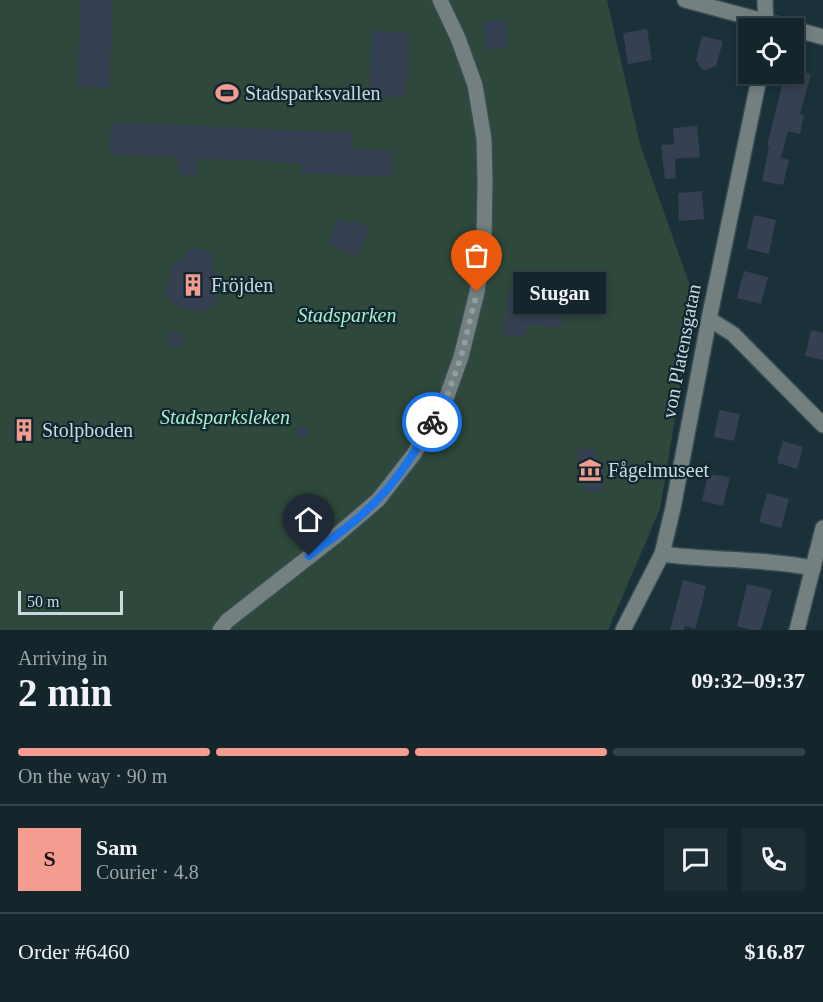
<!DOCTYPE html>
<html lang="en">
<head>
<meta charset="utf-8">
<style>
	:root { --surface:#14252c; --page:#1d2d34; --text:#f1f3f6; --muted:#9da5a9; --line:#334248; --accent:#f59c90 }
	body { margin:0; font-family:"Times New Roman",serif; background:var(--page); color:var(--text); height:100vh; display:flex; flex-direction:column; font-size:22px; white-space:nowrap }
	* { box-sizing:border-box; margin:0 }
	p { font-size:20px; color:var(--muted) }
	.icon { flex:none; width:33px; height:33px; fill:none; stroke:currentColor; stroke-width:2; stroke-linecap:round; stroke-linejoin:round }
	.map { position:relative; height:630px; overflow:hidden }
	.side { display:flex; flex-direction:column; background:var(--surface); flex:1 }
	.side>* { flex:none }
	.tools { position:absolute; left:738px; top:18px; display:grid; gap:12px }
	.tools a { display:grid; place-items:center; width:66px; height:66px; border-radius:0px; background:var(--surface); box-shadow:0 3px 9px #0003,0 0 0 2px var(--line); font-size:30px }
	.scale { position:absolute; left:18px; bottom:15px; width:105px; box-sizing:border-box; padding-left:6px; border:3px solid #cbd8de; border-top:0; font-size:16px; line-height:21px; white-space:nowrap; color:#cbd8de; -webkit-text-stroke:4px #102730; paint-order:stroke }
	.pin { position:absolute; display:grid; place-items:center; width:51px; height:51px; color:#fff; margin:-62px -26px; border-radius:50% 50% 50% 0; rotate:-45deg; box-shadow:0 0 6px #0007 }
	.pin .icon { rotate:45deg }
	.courier { position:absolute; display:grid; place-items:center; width:60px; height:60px; margin:-30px; border:4px solid #1a73e8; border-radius:50%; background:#fff; color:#222; box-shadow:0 2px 8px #0007 }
	.bubble { position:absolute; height:42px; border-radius:0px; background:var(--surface); box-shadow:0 3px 9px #0003,0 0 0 2px var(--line); font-size:20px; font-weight:800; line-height:42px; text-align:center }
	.head em { font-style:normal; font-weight:800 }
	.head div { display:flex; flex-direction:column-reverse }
	.head { display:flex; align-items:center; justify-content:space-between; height:102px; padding:0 18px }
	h1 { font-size:39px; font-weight:800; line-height:45px }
	.bar { display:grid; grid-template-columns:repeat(4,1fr); gap:9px 6px; align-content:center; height:72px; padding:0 18px }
	.bar i { height:8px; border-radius:4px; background:var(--line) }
	.bar .on { background:var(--accent) }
	.bar p { grid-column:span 4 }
	.line { display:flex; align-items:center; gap:15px; padding:0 18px; border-top:2px solid var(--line) }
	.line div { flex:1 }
	.round { display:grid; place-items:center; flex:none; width:63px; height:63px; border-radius:0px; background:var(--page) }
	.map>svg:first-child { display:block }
	.green { fill:#2e483b }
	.building { fill:#354052 }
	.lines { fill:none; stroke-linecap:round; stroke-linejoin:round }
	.minor-casing { stroke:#364c54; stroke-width:18 }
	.minor { stroke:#73807f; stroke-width:15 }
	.done { stroke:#8d9ea5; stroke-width:6; stroke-dasharray:0 10.8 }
	.route { stroke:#1a73e8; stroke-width:8 }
	.labels { text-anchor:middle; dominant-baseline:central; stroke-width:4.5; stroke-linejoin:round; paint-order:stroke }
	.poi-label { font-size:20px; fill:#cbd8de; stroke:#102730; text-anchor:start }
	.park-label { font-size:20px; font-style:italic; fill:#aec; stroke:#102730 }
	.street-label { font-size:20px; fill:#cbd8de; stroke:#102730 }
</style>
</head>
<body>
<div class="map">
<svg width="823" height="630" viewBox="0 0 823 630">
	<rect width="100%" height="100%" fill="#1a313a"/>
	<path class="green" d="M0 0H607L640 144 695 300 693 311 695 318 692 315 660 509 608 630H0Z"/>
	<g class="building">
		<path d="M81 0H113L109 88 77 87Z"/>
		<path d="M505 20 508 48 486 50 483 22Z"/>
		<path d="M647 29 652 60 628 64 623 33Z"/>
		<path d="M372 31 408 32 406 97 370 96Z"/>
		<path d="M702 36 723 41 716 66 706 70 701 69 696 60Z"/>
		<path d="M794 69 811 74 800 114 804 115 800 134 788 131 781 158 789 160 783 185 762 181 769 146H767L785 74H794Z"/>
		<path d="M111 122 353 133V149L392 151 391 177 301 173V163L196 158V176L182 175 178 170V157L110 154Z"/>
		<path d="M697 126 700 157 675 159 676 178 665 179 661 145 674 144 673 128Z"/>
		<path d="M702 191 704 219 679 221 678 193Z"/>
		<path d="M754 215 776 220 769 254 748 249 747 247Z"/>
		<path d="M339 218 350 224 352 219 370 228 356 257 327 243Z"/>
		<path d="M193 248 210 252 214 260 211 265 220 278 215 304 202 313 174 306 165 293 173 264 186 257V252Z"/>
		<path d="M744 271 768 277 761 304 737 298Z"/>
		<path d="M509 288 531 290V293L564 297 561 328 527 324 526 337 503 335Z"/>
		<path d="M811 330 823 333V360L805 356Z"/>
		<circle cx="175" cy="339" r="8"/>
		<path d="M719 410 740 414 734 441 714 437Z"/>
		<path d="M302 425 309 429 308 436 302 438 296 435V428Z"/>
		<path d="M783 441 803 447 797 469 778 463 779 460H777Z"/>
		<path d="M592 446 604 489 587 494 576 451Z"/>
		<path d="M708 474 730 477 723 506 702 501Z"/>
		<path d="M767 493 789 499 781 528 759 522Z"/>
		<path d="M683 580 706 586 703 600 695 629 685 626 684 630H670Z"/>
		<path d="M747 584 772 590 761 630H752L737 626Z"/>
	</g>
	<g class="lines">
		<g class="minor-casing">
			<g id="minor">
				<path d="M685 0 790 28"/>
				<path d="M765 0 766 28"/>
				<path d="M794 29 823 37"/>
				<path d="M709 319 733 334 823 425"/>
				<path d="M662 554C712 561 763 558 813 568"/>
				<path d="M220 630 227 621 337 535 378 500 414 454 447 396 461 357 477 292 481 261 484 237 485 180 484 139 475 85 458 38 440 0"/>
				<path d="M623 630 662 554 673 508 709 319 760 74"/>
				<path d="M797 630 823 528"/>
			</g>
		</g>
		<use href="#minor" class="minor"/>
	</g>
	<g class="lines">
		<path class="done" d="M432 422 447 396 461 357 477 292"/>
		<path class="route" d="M309 556C332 538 358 521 378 499 400 477 417 449 432 422"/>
	</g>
	<defs>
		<g id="stadium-bare" transform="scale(1.8)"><path d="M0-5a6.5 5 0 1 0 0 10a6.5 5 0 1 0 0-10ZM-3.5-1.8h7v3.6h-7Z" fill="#f59c90" stroke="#102730" stroke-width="2.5" paint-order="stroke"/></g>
		<g id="building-bare" transform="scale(1.8)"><path d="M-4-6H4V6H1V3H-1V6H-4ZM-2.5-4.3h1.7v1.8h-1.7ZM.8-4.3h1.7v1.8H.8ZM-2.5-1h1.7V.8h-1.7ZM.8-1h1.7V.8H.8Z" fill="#f59c90" stroke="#102730" stroke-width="2.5" paint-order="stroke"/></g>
		<g id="museum-bare" transform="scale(1.8)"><path d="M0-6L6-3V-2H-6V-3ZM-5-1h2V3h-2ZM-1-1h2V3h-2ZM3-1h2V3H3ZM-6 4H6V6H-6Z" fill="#f59c90" stroke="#102730" stroke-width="2.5" paint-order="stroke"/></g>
	</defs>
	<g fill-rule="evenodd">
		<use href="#stadium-bare" x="227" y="93"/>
		<use href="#building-bare" x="193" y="285"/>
		<use href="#building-bare" x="24" y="430"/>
		<use href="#museum-bare" x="590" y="470"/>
	</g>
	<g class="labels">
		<g class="poi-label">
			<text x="245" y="93">Stadsparksvallen</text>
			<text x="211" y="285">Fröjden</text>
			<text x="42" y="430">Stolpboden</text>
			<text x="608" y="470">Fågelmuseet</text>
		</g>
		<g class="park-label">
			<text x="347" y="315">Stadsparken</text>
			<text x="225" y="417">Stadsparksleken</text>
		</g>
		<g class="street-label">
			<text transform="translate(681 351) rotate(-79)">von Platensgatan</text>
		</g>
	</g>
</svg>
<div class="tools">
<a><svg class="icon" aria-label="locate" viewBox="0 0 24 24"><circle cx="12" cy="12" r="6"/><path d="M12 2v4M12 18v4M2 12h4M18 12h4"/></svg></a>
</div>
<div class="scale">50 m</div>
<div class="pin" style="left:477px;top:292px;background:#ea580c"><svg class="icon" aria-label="bag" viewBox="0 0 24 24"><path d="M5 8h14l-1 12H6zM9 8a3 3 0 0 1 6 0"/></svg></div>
<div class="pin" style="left:309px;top:556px;background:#1f2937"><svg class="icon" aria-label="home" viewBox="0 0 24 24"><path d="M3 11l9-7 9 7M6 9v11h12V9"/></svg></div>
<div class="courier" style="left:432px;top:422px"><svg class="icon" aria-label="bike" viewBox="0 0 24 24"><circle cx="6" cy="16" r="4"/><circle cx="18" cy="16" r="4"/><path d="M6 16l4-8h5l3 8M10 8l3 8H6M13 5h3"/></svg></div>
<div class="bubble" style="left:513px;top:272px;width:93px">Stugan</div>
</div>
<section class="side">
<div class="head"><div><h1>2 min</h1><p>Arriving in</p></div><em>09:32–09:37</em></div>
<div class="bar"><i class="on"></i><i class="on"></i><i class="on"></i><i></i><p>On the way · 90 m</p></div>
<div class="line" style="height:108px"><b class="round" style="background:var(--accent);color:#111">S</b><div><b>Sam</b><p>Courier · 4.8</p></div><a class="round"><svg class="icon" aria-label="chat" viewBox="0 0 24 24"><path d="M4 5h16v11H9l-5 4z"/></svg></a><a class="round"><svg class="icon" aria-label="phone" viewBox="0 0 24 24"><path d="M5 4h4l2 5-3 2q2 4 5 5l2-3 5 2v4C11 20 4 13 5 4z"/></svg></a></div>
<div class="line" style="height:78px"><div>Order #6460</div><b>$16.87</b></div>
</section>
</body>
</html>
